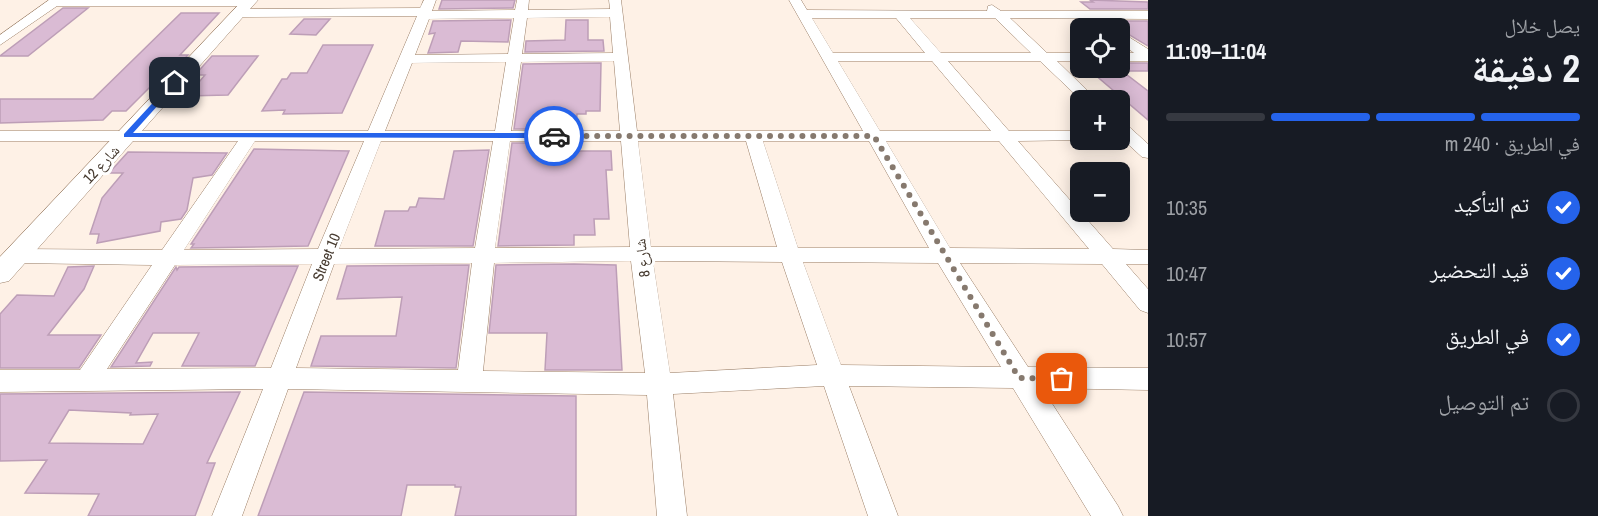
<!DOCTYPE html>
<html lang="ar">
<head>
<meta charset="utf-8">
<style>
	:root { --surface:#171b24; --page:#20242c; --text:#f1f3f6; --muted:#9ea1a6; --line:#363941; --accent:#2563eb }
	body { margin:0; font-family:"Archivo Narrow","Noto Naskh Arabic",sans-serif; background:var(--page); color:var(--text); direction:rtl; height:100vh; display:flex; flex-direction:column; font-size:22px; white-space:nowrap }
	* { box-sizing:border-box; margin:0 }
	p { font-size:20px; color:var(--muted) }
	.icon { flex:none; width:33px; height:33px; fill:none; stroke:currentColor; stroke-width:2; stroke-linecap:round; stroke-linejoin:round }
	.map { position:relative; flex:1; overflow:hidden; direction:ltr }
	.details { display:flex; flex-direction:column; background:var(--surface); width:450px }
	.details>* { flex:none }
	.buttons { position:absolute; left:1070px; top:18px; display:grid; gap:12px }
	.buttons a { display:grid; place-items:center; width:60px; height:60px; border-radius:9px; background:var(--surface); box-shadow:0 3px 15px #0003; font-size:30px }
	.pin { position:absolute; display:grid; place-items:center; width:51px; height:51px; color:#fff; margin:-26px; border-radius:12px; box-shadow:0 3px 9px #0006 }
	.courier { position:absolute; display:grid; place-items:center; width:60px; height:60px; margin:-30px; border:4px solid #2563eb; border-radius:50%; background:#fff; color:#222; box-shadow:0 2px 8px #0007 }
	.head em { font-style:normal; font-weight:800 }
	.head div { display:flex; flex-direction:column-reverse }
	.head { display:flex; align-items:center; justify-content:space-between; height:102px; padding:0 18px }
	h1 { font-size:39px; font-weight:800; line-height:45px }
	.bar { display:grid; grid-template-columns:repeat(4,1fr); gap:9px 6px; align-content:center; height:72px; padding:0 18px }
	.bar i { height:8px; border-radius:4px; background:var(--line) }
	.bar .on { background:var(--accent) }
	.bar p { grid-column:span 4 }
	ol { padding:0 18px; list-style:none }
	li { display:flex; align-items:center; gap:18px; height:66px }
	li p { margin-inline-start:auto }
	li .icon { padding:6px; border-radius:50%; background:var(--accent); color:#fff; stroke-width:4 }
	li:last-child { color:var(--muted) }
	li i { width:33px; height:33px; border:3px solid var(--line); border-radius:50% }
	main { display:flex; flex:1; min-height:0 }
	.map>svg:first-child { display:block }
	.building { fill:#dabbd4; stroke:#bd9eb7; stroke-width:1.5; fill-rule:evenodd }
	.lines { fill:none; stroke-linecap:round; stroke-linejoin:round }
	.minor-casing { stroke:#9a7e66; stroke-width:1 }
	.tertiary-casing { stroke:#9a7e66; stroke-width:1 }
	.minor { fill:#fff; fill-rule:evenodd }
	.tertiary { fill:#fff; fill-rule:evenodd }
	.route { fill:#2563eb }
	.done { stroke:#86796e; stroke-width:6; stroke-dasharray:0 10.8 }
	.labels { text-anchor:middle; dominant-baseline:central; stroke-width:6; stroke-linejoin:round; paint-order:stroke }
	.street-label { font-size:15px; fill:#45392e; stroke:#fff }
</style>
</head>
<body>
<main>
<section class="details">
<div class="head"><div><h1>2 دقيقة</h1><p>يصل خلال</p></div><em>11:04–11:09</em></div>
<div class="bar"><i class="on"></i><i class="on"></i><i class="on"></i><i></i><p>في الطريق · 240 m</p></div>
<ol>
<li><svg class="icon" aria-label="check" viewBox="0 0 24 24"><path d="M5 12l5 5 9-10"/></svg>تم التأكيد<p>10:35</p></li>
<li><svg class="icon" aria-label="check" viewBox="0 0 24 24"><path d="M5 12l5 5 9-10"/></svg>قيد التحضير<p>10:47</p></li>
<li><svg class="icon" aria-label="check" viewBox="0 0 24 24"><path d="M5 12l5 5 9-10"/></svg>في الطريق<p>10:57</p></li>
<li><i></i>تم التوصيل</li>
</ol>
</section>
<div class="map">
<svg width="1148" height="516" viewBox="0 0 1148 516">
	<rect width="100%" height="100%" fill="#fef1e6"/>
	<g class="building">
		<path d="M442 0H515L513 8 439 9Z"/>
		<path d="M1090 0 1148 2V9H1090L1081 2H1093Z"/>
		<path d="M63 8H88L28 56H0Z"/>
		<path d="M181 13H219L180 55H188L169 75 163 74 126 111H112L103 120 0 123V99H93Z"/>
		<path d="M304 19H330L316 35 290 34Z"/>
		<path d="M511 20 508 42 461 41 458 52 428 53 435 33 429 34 433 21Z"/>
		<path d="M566 20H588V40H603L604 51 525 52 526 41 565 40Z"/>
		<path d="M1108 21H1148V46L1118 28Z"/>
		<path d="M323 45H373L342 113 283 114 285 110 262 111 282 79H287L291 73H307Z"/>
		<path d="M212 56H258L228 95 187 96 205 75H195Z"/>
		<path d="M601 63 600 111H586V114H577L576 129H514L523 64Z"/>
		<path d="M1119 63H1148V71H1122L1148 91V120L1087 68H1119Z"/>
		<path d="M512 143H576V151H611L612 170H606L609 219H594L595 235H574V245L498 246Z"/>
		<path d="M254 149 349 151 308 246 191 248 194 244H191Z"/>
		<path d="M489 150 473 246H375L385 211H408L410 207H416L419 198 444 199 454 151Z"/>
		<path d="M128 152 227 153 212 175 193 178 187 210 181 219 161 222 160 231 97 243 99 234H90L102 198 123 173H109Z"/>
		<path d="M574 264 616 265 622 370H545L547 333H489L496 265Z"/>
		<path d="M469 265 456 368 311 366 321 336H396L402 297 337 299 347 266Z"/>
		<path d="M94 266 84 289 48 335H101L79 368H0V314L17 295 54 296 68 267Z"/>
		<path d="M298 266 255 366H182L199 333H153L136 363 152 362 150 366 111 367 176 267 177 270 179 267Z"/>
		<path d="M240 392 207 463H215L195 516H88L99 494 25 493 47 460 0 461V394ZM69 410 131 413 130 415 158 414 143 444 49 443Z"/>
		<path d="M304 392 576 396V516H455L461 487H455V485H407L401 516H258Z"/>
	</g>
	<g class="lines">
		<g class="minor-casing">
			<g id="minor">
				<path d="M49 0H254L255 2 249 6H57L0 45V35Z"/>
				<path d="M424 0H436L432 11 515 10 517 0H529L528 10 610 9 609 0H621L637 131H863L789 0H801L807 10 987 11 988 6 992 5 1001 11H1148V19L1010 18 1047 53H1080V61H1057L1097 100H1081L1040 61H948L1009 131H1080V140H1086L1018 141 1113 249 1148 250V264H1126L1148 289V313L1140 310 1102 264 960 263 1028 367 1148 368V390L1042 388 1118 506 1123 516H1091L1013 388 849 386 898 516H868L824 386 673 394 687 516H657L647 395 288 389 242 516H212L263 389 0 392V370H80L152 265 16 263 9 261 6 256 9 251 16 249 162 250 238 141H0V131H368L417 16 239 17 233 13 239 9 420 8ZM610 17 613 53 522 54 527 18ZM514 18 508 54 415 55 429 19ZM812 18H896L925 53H833ZM910 18H995L1031 53H941ZM614 61 620 131H511L521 62ZM838 61H932L991 131H880ZM506 62 495 131H385L412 63ZM255 141H364L318 249 184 250ZM381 141H493L475 248 339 249ZM510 141H621L630 247 495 248ZM638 141H746L777 247H651ZM763 141H869L929 248H798ZM886 141H999L1089 249 950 248ZM631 261 645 373 483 371 494 263ZM653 261 782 262 817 365 670 373ZM803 262 938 263 1001 367 841 365ZM472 263 458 370 296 368 334 264ZM312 264 271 368 107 369 175 265Z"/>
				<path d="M1119 31 1148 49V61H1119V53H1134L1119 41Z"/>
				<path d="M1119 122 1125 123 1148 144V158L1142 157 1119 136Z"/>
			</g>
		</g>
		<g class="tertiary-casing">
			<path id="tertiary" d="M243 0H258L9 281 0 283V257Z"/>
		</g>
		<use href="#minor" class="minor"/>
		<use href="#tertiary" class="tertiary"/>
	</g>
	<path class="route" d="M172 82 178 83 133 133H554L558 136 554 138 124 137V134Z"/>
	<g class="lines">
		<path class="done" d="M554 136H874L1019 378 1062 379"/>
	</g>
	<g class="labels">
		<g class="street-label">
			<text transform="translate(101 164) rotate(-47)">شارع 12</text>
			<text transform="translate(326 257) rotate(-68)">Street 10</text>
			<text transform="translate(642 258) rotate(-97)">شارع 8</text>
		</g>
	</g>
</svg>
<div class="buttons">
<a><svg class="icon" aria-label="locate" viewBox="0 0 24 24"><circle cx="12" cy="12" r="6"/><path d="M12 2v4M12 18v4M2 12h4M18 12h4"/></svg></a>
<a>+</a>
<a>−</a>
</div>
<div class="pin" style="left:1062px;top:379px;background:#ea580c"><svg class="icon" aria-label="bag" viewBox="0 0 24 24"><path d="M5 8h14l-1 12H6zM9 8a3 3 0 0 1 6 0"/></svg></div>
<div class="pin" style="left:175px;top:83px;background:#1f2937"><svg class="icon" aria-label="home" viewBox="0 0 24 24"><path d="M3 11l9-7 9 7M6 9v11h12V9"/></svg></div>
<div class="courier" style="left:554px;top:136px"><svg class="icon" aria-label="car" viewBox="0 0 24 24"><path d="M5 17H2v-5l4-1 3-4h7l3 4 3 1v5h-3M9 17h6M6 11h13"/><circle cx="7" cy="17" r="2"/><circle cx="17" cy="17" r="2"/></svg></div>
</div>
</main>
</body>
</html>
